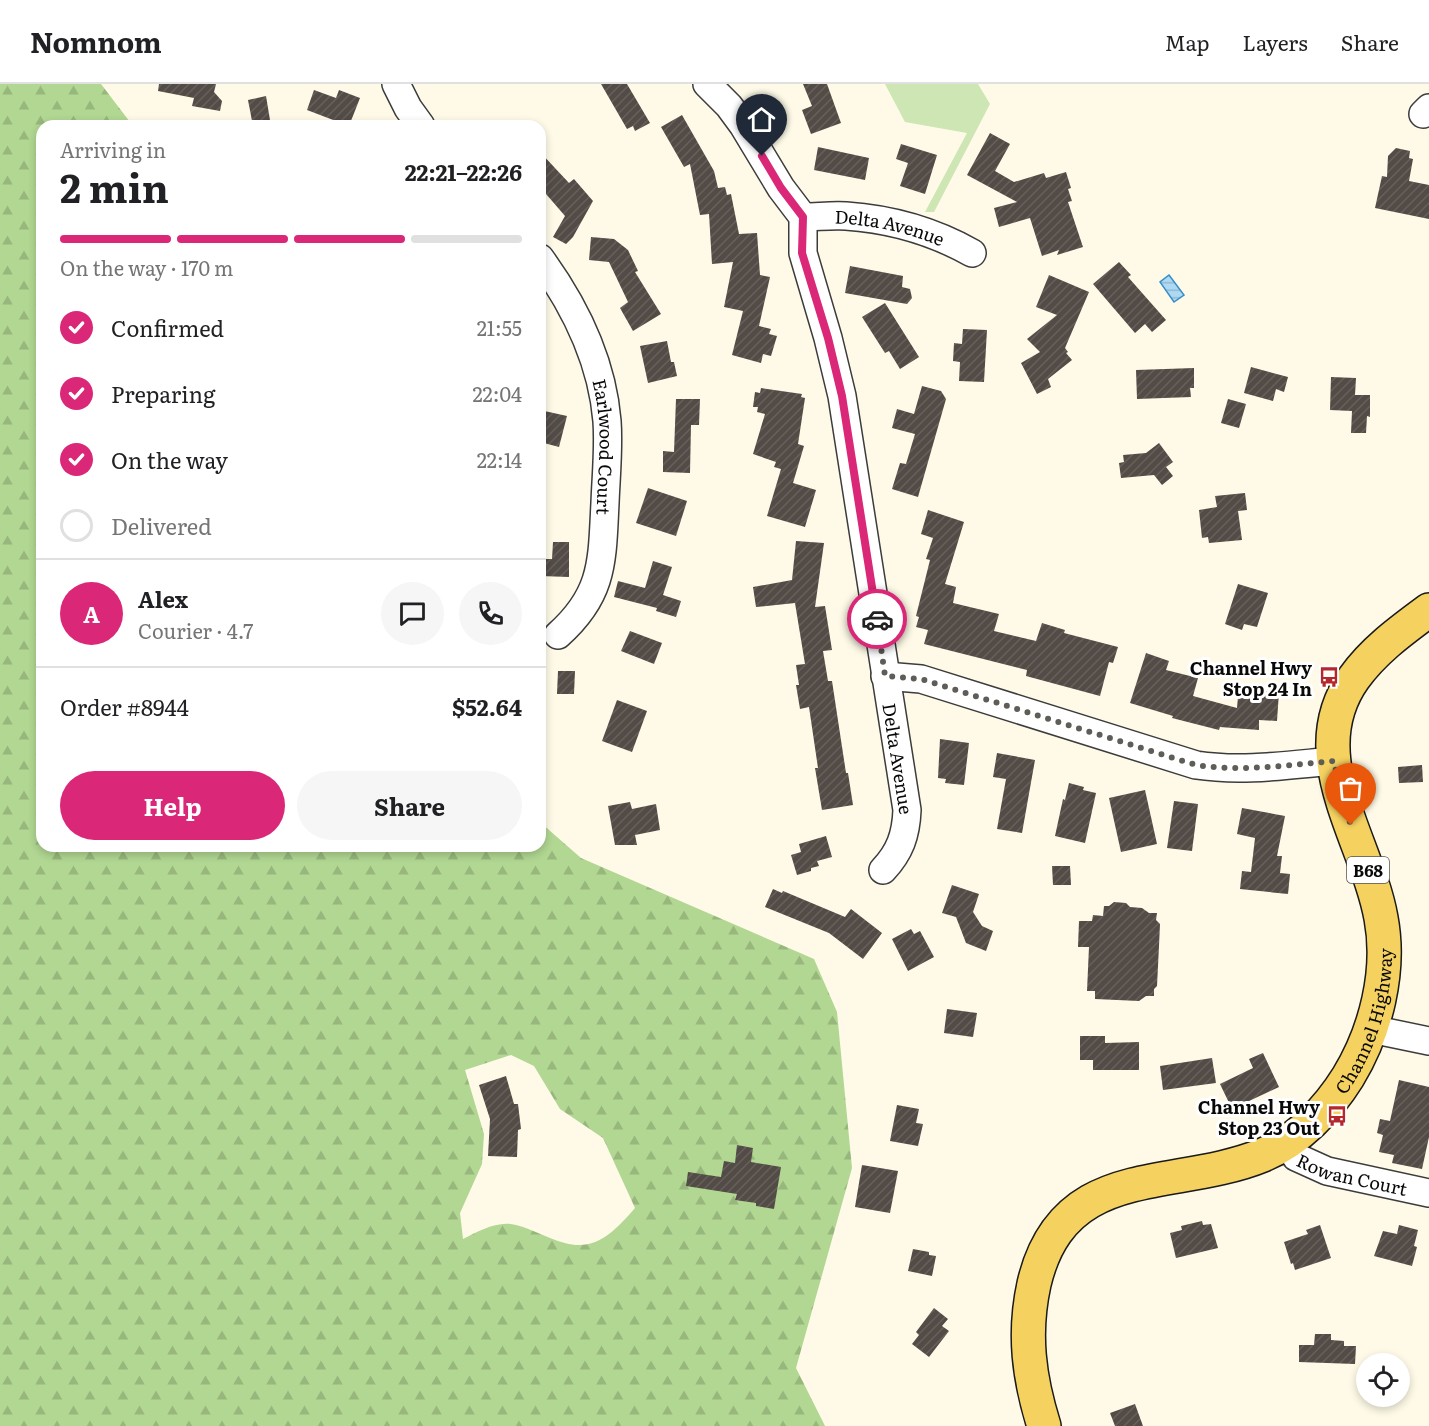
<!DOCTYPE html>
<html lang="en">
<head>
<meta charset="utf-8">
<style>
	:root { --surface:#fff; --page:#f6f6f6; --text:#202124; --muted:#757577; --line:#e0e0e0; --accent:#db2777 }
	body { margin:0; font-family:Literata,serif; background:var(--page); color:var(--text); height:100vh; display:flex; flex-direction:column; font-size:22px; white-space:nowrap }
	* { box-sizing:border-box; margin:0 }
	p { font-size:20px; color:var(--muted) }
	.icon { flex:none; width:33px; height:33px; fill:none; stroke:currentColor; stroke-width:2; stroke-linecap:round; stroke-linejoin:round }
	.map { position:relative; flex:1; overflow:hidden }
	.panel { position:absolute; left:36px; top:36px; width:510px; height:732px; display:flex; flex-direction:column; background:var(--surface); border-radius:18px; box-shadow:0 3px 9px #0003 }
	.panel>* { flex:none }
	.fabs { position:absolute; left:1356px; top:1269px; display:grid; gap:12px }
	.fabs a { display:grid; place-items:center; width:54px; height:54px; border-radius:50%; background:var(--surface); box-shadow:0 3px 9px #0003; font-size:30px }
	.pin { position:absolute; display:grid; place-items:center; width:51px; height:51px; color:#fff; margin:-62px -26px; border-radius:50% 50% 50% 0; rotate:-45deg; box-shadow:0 0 6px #0007 }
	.pin .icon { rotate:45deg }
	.courier { position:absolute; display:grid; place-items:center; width:60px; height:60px; margin:-30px; border:4px solid #db2777; border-radius:50%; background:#fff; color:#222; box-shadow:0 2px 8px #0007 }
	.head em { font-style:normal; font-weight:700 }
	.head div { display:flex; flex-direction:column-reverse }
	.head { display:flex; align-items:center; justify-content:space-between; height:102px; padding:0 24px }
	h1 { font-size:39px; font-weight:700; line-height:45px }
	.bar { display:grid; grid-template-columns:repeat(4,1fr); gap:9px 6px; align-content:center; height:72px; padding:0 24px }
	.bar i { height:8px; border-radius:4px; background:var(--line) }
	.bar .on { background:var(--accent) }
	.bar p { grid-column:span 4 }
	.line { display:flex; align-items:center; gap:15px; padding:0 24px; border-top:2px solid var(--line) }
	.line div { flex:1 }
	.round { display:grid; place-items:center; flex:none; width:63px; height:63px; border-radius:32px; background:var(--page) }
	ol { padding:0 24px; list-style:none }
	li { display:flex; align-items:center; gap:18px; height:66px }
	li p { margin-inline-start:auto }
	li .icon { padding:6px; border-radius:50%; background:var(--accent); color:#fff; stroke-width:4 }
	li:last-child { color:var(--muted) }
	li i { width:33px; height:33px; border:3px solid var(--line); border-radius:50% }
	.button { display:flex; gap:12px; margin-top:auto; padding:12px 24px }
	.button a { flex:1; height:69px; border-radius:36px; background:var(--accent); color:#fff; font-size:24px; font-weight:700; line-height:69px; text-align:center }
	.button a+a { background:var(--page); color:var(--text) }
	header { display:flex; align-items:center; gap:36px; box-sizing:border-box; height:84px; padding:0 30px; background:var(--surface); border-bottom:2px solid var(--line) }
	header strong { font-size:28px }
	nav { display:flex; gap:33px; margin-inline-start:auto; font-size:21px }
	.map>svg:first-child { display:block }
	.forest { fill:url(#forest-firs); fill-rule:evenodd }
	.park { fill:#cde6b3 }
	.water { fill:url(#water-rules); stroke:#368ec9; stroke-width:1.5 }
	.building { fill:url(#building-hatch) }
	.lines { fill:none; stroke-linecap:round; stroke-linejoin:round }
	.minor-casing { stroke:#3c3c3c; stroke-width:30 }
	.major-casing { stroke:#1a1a1a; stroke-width:36 }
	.minor { stroke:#fff; stroke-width:27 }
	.major { stroke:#f5d160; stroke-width:33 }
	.done { stroke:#5f5d57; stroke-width:6; stroke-dasharray:0 10.8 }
	.route { stroke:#db2777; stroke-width:8 }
	.labels { text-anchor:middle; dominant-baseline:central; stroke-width:6; stroke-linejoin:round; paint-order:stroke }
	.shield { fill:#fff; stroke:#535353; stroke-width:1.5 }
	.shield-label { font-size:16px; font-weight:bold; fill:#090909 }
	.street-label { font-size:18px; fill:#090909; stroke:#fff }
	.poi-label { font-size:18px; font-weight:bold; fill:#090909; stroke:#fff; text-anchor:end }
</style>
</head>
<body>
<header>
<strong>Nomnom</strong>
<nav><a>Map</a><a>Layers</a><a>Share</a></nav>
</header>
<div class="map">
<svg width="1429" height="1342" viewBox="0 0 1429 1342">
	<defs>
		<pattern id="forest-firs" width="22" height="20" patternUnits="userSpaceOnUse" patternTransform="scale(1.5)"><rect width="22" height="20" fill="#b1d792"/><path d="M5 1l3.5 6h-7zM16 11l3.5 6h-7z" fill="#97b77d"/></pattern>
		<pattern id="water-rules" width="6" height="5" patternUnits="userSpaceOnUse" patternTransform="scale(1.5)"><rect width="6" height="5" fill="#add9f4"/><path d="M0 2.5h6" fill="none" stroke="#94b9d0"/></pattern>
		<pattern id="building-hatch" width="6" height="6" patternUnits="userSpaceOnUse" patternTransform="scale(1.5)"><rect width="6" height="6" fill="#524b46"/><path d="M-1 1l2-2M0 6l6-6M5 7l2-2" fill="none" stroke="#66605c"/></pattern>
	</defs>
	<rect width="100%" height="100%" fill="#fefae7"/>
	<path class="forest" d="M0 0H101L133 42H42V762H540V733L541 739 581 774 814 875 837 928 852 1084 796 1284 825 1342H0ZM511 971 534 982 560 1025 603 1054 635 1124C616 1146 596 1168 565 1159 548 1155 533 1145 516 1141 498 1136 479 1147 463 1155L460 1129 482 1080 484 1050 465 986Z"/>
	<path class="park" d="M885 0H978L990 20 934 128H925L967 49 905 38Z"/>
	<path class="water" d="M1169 191 1184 211 1174 218 1160 198Z"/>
	<g class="building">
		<path d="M159 0H216L214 8 222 17 220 27 192 22 194 14 158 7Z"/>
		<path d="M601 0H627L650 39 635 47 633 42 627 45Z"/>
		<path d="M803 0H827L841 39 811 50 802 26 812 22Z"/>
		<path d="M314 6 336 14 339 6 360 14 349 42 307 26Z"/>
		<path d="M266 12 271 42H253L248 16Z"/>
		<path d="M682 31 714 87 718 104 725 103 727 111 731 110 739 150 757 149 760 191 770 193 759 242 771 245 769 250 777 252 771 272 763 270 761 279 732 271 743 227 724 223 733 178 712 180 709 130 700 131 690 80 684 83 661 43Z"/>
		<path d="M990 49 1010 60 995 87 1014 98 1044 89 1046 94 1066 88 1071 104 1068 105 1072 117 1068 118 1083 163 1057 171 1059 166 1042 172 1030 134 999 143 994 124 1017 118 967 91Z"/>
		<path d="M901 60 937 71 925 110 900 102 908 79 896 75Z"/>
		<path d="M818 63 869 74 865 96 814 86Z"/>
		<path d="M1396 64 1410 67 1409 74 1413 75 1409 97 1429 101V135L1375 124 1382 92 1387 93 1388 72Z"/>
		<path d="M540 68 569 99 574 95 593 117 573 153 566 160 553 153 565 132 540 103Z"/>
		<path d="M591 153 614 155 628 166 638 187 635 188 661 230 633 247 620 224 628 218 609 178 589 176Z"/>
		<path d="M1119 178 1131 191 1128 193 1166 236 1152 248 1145 240 1135 249 1093 200Z"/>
		<path d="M850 182 903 192 902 203 910 205 912 214 907 220 845 209Z"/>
		<path d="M1049 191 1089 208 1065 264 1068 268 1066 269 1072 276 1048 295 1051 303 1037 310 1021 279 1040 268 1027 255 1057 231 1036 223Z"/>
		<path d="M885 219 919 273 900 285 889 267 885 269 862 233Z"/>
		<path d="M963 245 987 246 984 298 959 297 960 278 953 277 954 259 962 260Z"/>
		<path d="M667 257 671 278H674L677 292 648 299 640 262Z"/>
		<path d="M1251 283 1288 293 1284 308 1276 305 1273 317 1244 309Z"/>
		<path d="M1194 284V304H1190L1191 313 1137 315 1136 286Z"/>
		<path d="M1331 293 1356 294 1355 311H1370V333L1367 332 1366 349H1351L1352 327 1330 326Z"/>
		<path d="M922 302 941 307 946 315 918 413 892 405 900 379 906 380 915 350 892 344 897 325 914 330Z"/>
		<path d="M761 304 802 310 801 313 805 314 798 360 804 362 793 399 816 406 805 443 767 432 781 385 774 383 776 378 753 370 765 330 757 328 758 323H753L755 308 760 309Z"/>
		<path d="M676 315H700L699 341H691L690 389 663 388V367L674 368Z"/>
		<path d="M1228 315 1246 320 1239 344 1221 339Z"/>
		<path d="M540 326 567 332 559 363 544 359 546 353 540 351Z"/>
		<path d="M1159 359 1173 378 1166 383 1173 392 1162 401 1154 391 1121 394 1119 379 1124 378 1123 371 1146 369Z"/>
		<path d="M648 404 687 417 676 452 636 439Z"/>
		<path d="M1245 409 1247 426 1238 427 1242 456 1209 459 1208 453 1202 454 1199 426 1217 423 1215 412Z"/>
		<path d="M928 426 964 438 945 500 956 503 953 519 999 530 994 547 1036 557 1042 539 1065 546 1064 549 1118 563 1113 579 1109 578 1100 612 1026 592 1027 586 924 560 928 546 916 543 919 533 916 532 930 476 926 475 933 454 921 450Z"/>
		<path d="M796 457 824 459 815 523 825 522 832 566 823 567 828 597H832L846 689H848L853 721 822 726 815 684H818L809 623 800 625 796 601H799L796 581 805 580 795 519 756 523 753 503 792 496Z"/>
		<path d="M553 458H569V493L540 492V475H552Z"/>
		<path d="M653 477 672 483 663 511 681 517 676 533 656 527 657 524 614 513 618 497 645 504Z"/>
		<path d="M1238 500 1268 509 1257 543 1244 540 1242 546 1225 540Z"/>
		<path d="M630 547 662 559 654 580 621 567Z"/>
		<path d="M1146 569 1169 577 1166 586 1198 594 1193 612 1237 624 1239 600 1264 602 1263 607 1279 608 1277 637 1259 636V646L1220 643 1219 646 1172 634 1173 632 1130 619Z"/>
		<path d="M558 587H575L574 610H557Z"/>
		<path d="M617 616 647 627 632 668 602 657Z"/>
		<path d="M940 655 969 659 964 701 945 699 946 695 938 694Z"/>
		<path d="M997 669 1035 676 1022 749 997 745 1006 695 993 693Z"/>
		<path d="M1422 681 1423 698 1399 699 1398 683Z"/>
		<path d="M1069 699 1084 703 1083 706 1096 709 1085 759 1055 752 1063 715 1065 716Z"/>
		<path d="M1145 706 1157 760 1121 768 1109 714Z"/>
		<path d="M1174 717 1198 720 1192 767 1167 764Z"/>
		<path d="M630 718 632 725 656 720 660 746 635 751 637 761H615L608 722Z"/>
		<path d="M1242 724 1285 732 1277 772H1282L1280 789 1290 790 1288 810 1240 805 1242 787 1251 788 1255 754 1237 750Z"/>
		<path d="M826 752 832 773 817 777 819 782 811 784V787L797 791 791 771 801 768 799 760Z"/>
		<path d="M1052 782H1070L1071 801H1053Z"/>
		<path d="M952 801 979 810 973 828 982 842 993 847 986 867 966 859 956 833 942 829Z"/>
		<path d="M773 805 782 809 783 807 845 833 851 825 882 849 863 875 829 849 765 823Z"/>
		<path d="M1114 818 1126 819 1130 823 1142 824 1149 829H1157L1156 836 1160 840 1159 862 1157 902 1154 905V912H1146L1139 917 1095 915V907H1087L1089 863H1078L1079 837H1092L1093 831 1103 832 1104 822H1109Z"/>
		<path d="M911 845 914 850 920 847 934 873 908 887 892 855Z"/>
		<path d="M947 925 977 929 973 953 944 949Z"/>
		<path d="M1080 952H1105V959L1139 958V986H1093V976H1080Z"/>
		<path d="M1263 969 1279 1003 1232 1025 1220 1000 1253 984 1249 975Z"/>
		<path d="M1212 974 1216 999 1163 1006 1160 982Z"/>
		<path d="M506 992 514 1020H518L521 1045 518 1046 517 1073 488 1072 490 1035 479 1001Z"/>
		<path d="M1399 996 1429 1003V1053L1422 1085 1392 1079 1394 1071 1379 1068 1383 1051 1377 1049 1380 1035 1390 1037Z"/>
		<path d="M897 1021 919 1025 916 1039 923 1040 918 1062 890 1057Z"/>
		<path d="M737 1061 753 1064 751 1078 781 1083 774 1125 756 1122V1119L735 1116 737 1110 686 1102 688 1088 721 1093 724 1077 735 1079Z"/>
		<path d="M862 1081 898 1087 890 1129 855 1123Z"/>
		<path d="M1202 1137 1203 1141 1211 1140 1218 1164 1176 1174 1170 1149 1182 1146 1181 1142Z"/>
		<path d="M1320 1141 1331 1174 1295 1186 1293 1179 1291 1180 1284 1158 1308 1150 1306 1146Z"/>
		<path d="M1399 1141 1418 1146 1414 1162 1417 1163 1412 1182 1374 1172 1383 1147 1397 1150Z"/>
		<path d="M913 1165 929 1168V1171L936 1172 932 1192 908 1187Z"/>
		<path d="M934 1224 948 1235 942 1242 949 1247 929 1273 912 1260 919 1251 916 1248Z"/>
		<path d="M1315 1250H1331V1256L1344 1257V1262H1356L1355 1280 1299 1278V1261H1314Z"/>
		<path d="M1135 1320 1143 1342H1115L1110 1329Z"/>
	</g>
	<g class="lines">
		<g class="minor-casing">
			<g id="minor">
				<path d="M396 0 408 24 421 42"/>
				<path id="s1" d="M707 0 729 22 743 41 781 104 803 133V169L828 254 842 312 907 726C906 751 900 768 883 786"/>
				<path d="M1423 30 1429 24"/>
				<path id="s2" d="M803 133C817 133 832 131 846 132 890 135 933 147 972 169"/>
				<path id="s3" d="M540 174C575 222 602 276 607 337 609 364 606 392 605 419 602 477 604 510 558 551"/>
				<path d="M885 592 921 595 1196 681C1242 688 1288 681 1334 677"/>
				<path d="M1371 945 1429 957"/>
				<path id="s4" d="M1288 1056 1296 1073 1327 1087 1429 1109"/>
			</g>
		</g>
		<g class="major-casing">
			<g id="major">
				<path id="s5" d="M1044 1342C1029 1294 1023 1250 1034 1200 1063 1076 1173 1108 1263 1071 1299 1056 1328 1025 1348 993 1376 947 1391 887 1381 834 1367 756 1299 671 1354 594 1374 566 1402 546 1429 526"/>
			</g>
		</g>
		<use href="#minor" class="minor"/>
		<use href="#major" class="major"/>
	</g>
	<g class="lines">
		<path class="done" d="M877 535 885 592 921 595 1196 681C1242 688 1288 681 1334 677L1341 714 1351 741"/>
		<path class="route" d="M762 72 781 104 803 133 802 169 828 254 842 312 877 535"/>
	</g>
	<defs>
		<g id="bus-bare" transform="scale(1.62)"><path d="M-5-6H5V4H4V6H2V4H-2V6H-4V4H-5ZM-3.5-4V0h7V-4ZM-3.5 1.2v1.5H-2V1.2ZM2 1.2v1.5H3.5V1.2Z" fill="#b4272d" stroke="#fff" stroke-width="2.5" paint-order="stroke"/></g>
	</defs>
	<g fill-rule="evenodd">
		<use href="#bus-bare" x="1329" y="593"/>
		<use href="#bus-bare" x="1337" y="1032"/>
	</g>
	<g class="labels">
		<rect class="shield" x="1347" y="773" width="42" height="26" rx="4.5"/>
		<g class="shield-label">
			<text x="1368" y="786">B68</text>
		</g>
		<g class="street-label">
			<text stroke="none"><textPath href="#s2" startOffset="88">Delta Avenue</textPath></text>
			<text stroke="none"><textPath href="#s3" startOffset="204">Earlwood Court</textPath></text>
			<text stroke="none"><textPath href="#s1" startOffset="716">Delta Avenue</textPath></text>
			<text stroke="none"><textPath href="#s5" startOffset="603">Channel Highway</textPath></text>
			<text stroke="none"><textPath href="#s4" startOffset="78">Rowan Court</textPath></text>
		</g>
		<g class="poi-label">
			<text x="1312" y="583">Channel Hwy<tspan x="1312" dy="21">Stop 24 In</tspan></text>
			<text x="1320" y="1022">Channel Hwy<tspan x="1320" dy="21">Stop 23 Out</tspan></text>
		</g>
	</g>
</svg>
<div class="fabs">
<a><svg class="icon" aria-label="locate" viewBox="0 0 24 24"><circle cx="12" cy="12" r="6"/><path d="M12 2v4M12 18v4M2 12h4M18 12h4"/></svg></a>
</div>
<div class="pin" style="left:1351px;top:741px;background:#ea580c"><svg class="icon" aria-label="bag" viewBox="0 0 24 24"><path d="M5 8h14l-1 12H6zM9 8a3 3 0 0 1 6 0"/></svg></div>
<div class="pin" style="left:762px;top:72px;background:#1f2937"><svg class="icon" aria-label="home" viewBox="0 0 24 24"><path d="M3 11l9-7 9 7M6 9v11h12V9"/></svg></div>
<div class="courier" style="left:877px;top:535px"><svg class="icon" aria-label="car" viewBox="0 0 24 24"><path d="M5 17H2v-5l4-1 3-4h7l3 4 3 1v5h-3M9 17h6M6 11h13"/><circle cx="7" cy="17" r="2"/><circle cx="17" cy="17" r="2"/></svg></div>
<section class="panel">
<div class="head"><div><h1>2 min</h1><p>Arriving in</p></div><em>22:21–22:26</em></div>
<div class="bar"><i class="on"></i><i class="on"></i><i class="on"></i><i></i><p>On the way · 170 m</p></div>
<ol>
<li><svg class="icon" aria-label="check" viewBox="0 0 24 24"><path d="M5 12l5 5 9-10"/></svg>Confirmed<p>21:55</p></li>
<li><svg class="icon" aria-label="check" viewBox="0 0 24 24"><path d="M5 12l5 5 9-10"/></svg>Preparing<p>22:04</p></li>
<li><svg class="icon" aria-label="check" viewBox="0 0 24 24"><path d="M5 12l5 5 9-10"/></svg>On the way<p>22:14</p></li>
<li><i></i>Delivered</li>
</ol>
<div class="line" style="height:108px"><b class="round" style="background:var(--accent);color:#fff">A</b><div><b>Alex</b><p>Courier · 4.7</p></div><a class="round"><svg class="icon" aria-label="chat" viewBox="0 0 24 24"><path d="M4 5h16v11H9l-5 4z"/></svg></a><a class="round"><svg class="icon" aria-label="phone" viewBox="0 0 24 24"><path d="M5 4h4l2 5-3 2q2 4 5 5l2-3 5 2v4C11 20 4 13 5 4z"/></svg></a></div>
<div class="line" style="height:78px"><div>Order #8944</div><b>$52.64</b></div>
<div class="button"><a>Help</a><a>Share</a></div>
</section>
</div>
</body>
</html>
